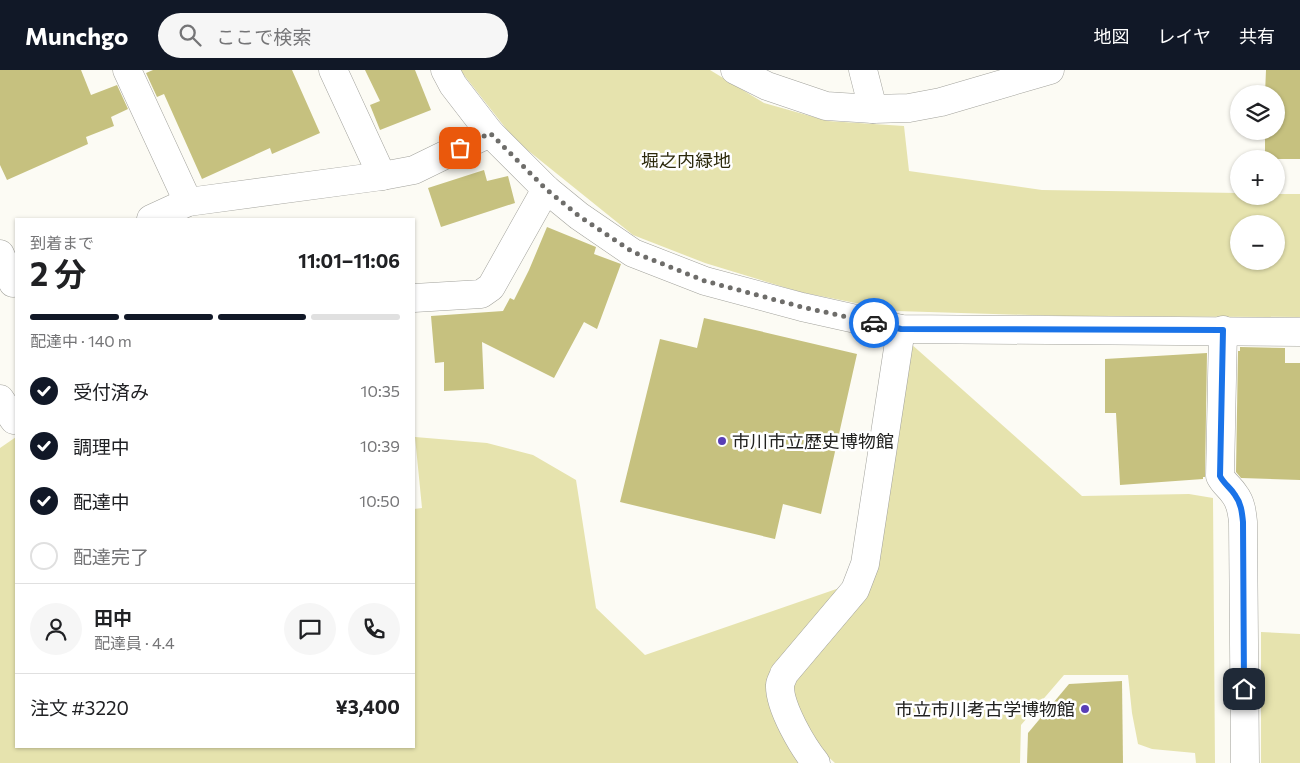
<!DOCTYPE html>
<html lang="ja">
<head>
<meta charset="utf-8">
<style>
	:root { --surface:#fff; --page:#f6f6f6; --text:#202124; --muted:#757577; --line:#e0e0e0; --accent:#111827 }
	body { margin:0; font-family:Commissioner,"Noto Sans JP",sans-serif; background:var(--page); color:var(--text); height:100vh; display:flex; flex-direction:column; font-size:19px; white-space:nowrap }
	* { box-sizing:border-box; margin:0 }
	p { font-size:16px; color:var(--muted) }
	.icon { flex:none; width:28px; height:28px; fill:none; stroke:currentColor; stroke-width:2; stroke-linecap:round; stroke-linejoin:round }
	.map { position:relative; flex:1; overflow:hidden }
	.sheet { position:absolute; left:15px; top:148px; width:400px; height:530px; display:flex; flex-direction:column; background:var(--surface); border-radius:0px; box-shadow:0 1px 4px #0004 }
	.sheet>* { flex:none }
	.fabs { position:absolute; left:1230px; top:15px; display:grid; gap:10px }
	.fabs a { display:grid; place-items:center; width:55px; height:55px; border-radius:50%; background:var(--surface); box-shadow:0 1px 4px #0004; font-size:25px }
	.pin { position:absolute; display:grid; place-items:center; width:42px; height:42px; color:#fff; margin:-21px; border-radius:10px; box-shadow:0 2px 8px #0006 }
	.courier { position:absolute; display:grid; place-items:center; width:50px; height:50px; margin:-25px; border:4px solid #1a73e8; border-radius:50%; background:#fff; color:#222; box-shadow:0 1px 6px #0007 }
	.head em { font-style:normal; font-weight:700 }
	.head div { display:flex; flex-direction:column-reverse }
	.head { display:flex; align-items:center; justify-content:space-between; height:85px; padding:0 15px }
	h1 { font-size:32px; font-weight:700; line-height:38px }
	.bar { display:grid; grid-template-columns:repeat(4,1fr); gap:8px 5px; align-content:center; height:60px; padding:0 15px }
	.bar i { height:6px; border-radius:4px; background:var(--line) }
	.bar .current { background:var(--accent) }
	.bar p { grid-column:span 4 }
	.line { display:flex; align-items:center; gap:12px; padding:0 15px; border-top:1px solid var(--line) }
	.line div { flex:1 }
	.round { display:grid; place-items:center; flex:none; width:52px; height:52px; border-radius:26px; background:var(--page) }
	ol { padding:0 15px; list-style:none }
	li { display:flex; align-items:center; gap:15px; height:55px }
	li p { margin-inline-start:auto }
	li .icon { padding:5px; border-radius:50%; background:var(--accent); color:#fff; stroke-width:4 }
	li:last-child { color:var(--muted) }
	li i { width:28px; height:28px; border:2px solid var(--line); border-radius:50% }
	header { display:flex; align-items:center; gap:30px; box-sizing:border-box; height:70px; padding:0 25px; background:var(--accent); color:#fff }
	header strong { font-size:24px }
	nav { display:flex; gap:28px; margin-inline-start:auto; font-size:18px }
	.search { width:350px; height:45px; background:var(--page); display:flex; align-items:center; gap:12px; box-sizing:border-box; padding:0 18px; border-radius:28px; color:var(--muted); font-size:19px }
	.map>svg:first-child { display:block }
	.green { fill:#e6e3ae; fill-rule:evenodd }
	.building { fill:#c6c17f }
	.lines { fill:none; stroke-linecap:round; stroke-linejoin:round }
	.minor-casing { stroke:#a2a29c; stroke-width:29 }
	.minor { stroke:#fff; stroke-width:28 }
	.done { stroke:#6e6d6a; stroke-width:5; stroke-dasharray:0 9 }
	.route { stroke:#1a73e8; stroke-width:6 }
	.poi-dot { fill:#593eb6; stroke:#fff; stroke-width:2 }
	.labels { text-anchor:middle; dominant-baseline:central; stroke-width:5; stroke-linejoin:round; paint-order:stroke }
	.park-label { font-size:18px; fill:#2d2a0c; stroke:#fff }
	.poi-label { font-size:18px; fill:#21211f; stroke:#fff; text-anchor:start }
</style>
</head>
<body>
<header>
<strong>Munchgo</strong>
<div class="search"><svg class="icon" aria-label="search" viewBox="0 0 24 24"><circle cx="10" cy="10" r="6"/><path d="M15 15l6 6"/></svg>ここで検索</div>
<nav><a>地図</a><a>レイヤ</a><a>共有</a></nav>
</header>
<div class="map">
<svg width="1300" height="693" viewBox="0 0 1300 693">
	<rect width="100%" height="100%" fill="#fcfbf4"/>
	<g class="green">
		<path d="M460 0H710L764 33 828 51 904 56 909 101 1042 120 1239 123V126H1276V124H1300V247L1064 246 896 241 800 222 705 193 633 165 515 70ZM1239 154H1276V191H1239Z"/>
		<path d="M910 273 1082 426 1189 424 1213 428 1215 693H1196L1195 683 1152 679 1138 674 1132 643 1128 605H1064L1021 655 1020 693H835C811 672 792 640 793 607L866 523Z"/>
		<path d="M16 367V676H414V439L422 438 415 367 487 373 533 385 576 410 596 538 645 585 848 515 771 635 787 675 801 693H0V378Z"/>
		<path d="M1261 562 1300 564V693H1261Z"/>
	</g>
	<g class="building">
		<path d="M0 0H81L91 25 117 15 128 39 111 47 114 56 86 67 88 74 7 110 0 95Z"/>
		<path d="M153 0H292L320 63 272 84 270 78 202 109 164 24 157 27 146 3Z"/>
		<path d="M365 0H415L431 40 380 60 370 35 380 31Z"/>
		<path d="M1266 0H1300V89H1265V61H1276V24H1265Z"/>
		<path d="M484 100 487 111 508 106 515 133 441 157 428 118Z"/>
		<path d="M547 157 596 177 594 184 621 194 597 259 584 252 554 308 482 272 484 319 444 321V292L435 293 431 246 503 241 510 228 514 230 529 200Z"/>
		<path d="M704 248 857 284 821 444 783 434 775 469 620 432 660 269 697 278Z"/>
		<path d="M1240 277 1285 278V293H1300V410L1241 408 1236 402 1238 281H1240Z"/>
		<path d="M1207 283 1205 407H1203V409L1120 415 1116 343H1105V289Z"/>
		<path d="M1122 611 1123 693H1027L1028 663 1069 614Z"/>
	</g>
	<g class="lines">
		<g class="minor-casing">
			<g id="minor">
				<path d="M127 0 188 132"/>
				<path d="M333 0 382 106"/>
				<path d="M445 0 453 15 490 63 546 119 579 146 633 183 705 211 802 237 901 259 1300 262"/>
				<path d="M735 0 767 16 826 36 873 39 909 38 941 32 1050 0"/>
				<path d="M863 0 873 39"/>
				<path d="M151 149 188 132 382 106 414 100 490 63"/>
				<path d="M0 184 13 213"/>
				<path d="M414 228 481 224 491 217 546 119"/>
				<path d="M1223 260 1220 406C1224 414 1230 417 1235 425 1241 433 1242 442 1243 452L1245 693"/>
				<path d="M0 329 14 350 16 348"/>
				<path d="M816 693C803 677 779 637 780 615 780 612 783 608 784 604L855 520 865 494 901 259"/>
			</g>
		</g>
		<use href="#minor" class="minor"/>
	</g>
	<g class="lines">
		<path class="done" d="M460 78 490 63 546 119 579 146 633 182 705 211 802 237 874 253"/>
		<path class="route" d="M874 253 901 259 1223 260 1220 406C1224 414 1230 417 1235 425 1241 433 1242 442 1243 452L1244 619"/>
	</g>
	<g class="poi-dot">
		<circle cx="722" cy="371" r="5"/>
		<circle cx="1085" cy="639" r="5"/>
	</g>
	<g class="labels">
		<g class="park-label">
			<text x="686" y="90">堀之内緑地</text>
		</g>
		<g class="poi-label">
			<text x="732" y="371">市川市立歴史博物館</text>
			<text x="1075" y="639" text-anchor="end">市立市川考古学博物館</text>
		</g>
	</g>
</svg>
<div class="fabs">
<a><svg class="icon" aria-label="layers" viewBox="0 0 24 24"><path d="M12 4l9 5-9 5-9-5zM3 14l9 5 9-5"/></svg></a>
<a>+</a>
<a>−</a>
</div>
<div class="pin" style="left:460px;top:78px;background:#ea580c"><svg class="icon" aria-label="bag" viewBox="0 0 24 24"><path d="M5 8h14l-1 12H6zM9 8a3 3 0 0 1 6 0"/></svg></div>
<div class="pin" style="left:1244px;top:619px;background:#1f2937"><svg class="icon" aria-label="home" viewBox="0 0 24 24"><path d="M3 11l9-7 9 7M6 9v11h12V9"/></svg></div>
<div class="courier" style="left:874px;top:253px"><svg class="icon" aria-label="car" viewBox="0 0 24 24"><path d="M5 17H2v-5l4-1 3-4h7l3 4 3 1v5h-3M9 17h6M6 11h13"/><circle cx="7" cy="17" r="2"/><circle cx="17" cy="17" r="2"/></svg></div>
<section class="sheet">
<div class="head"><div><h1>2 分</h1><p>到着まで</p></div><em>11:01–11:06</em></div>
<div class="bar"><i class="current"></i><i class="current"></i><i class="current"></i><i></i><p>配達中 · 140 m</p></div>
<ol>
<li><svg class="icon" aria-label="check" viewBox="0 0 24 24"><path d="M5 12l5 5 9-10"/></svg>受付済み<p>10:35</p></li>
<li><svg class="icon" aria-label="check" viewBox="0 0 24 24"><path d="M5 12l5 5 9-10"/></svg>調理中<p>10:39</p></li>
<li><svg class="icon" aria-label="check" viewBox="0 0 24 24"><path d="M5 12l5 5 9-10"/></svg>配達中<p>10:50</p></li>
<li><i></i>配達完了</li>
</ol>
<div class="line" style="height:90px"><a class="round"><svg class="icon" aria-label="person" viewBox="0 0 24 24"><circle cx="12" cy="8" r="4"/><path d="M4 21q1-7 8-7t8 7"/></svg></a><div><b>田中</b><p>配達員 · 4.4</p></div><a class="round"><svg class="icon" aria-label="chat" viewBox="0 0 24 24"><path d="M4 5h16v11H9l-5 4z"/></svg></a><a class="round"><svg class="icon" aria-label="phone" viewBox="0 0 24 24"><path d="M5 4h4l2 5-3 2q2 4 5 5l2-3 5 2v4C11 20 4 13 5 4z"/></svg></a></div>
<div class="line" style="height:65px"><div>注文 #3220</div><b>¥3,400</b></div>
</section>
</div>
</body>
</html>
